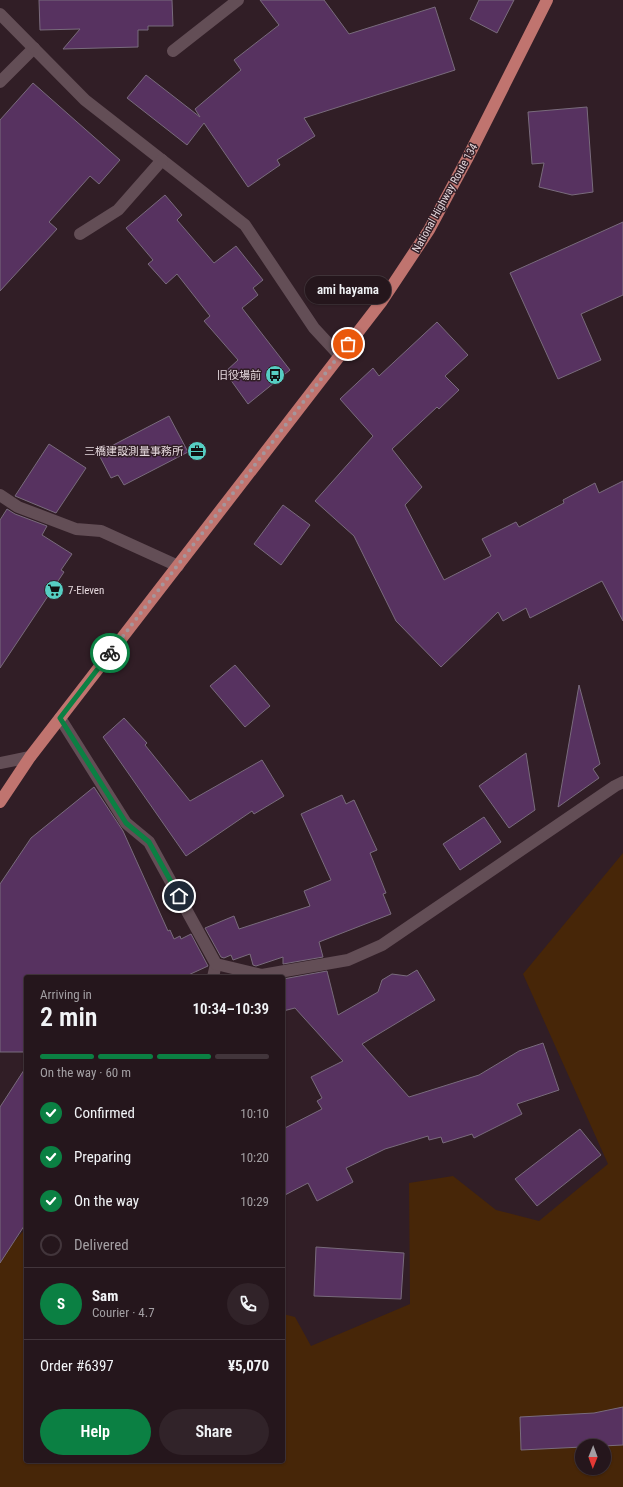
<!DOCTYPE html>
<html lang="en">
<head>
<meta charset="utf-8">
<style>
	:root { --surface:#25161c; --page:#312329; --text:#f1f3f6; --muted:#a39fa3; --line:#42353b; --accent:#0b8043 }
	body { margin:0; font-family:"Roboto Condensed","Noto Sans JP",sans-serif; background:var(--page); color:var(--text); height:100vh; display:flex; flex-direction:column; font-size:15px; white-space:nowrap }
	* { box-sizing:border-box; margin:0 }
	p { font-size:13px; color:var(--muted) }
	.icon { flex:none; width:22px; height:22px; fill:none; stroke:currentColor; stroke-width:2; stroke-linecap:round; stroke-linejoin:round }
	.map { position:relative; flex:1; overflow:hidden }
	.side { position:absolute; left:24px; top:975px; width:261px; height:488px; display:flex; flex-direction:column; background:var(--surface); border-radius:4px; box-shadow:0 1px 3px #0004,0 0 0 1px var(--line) }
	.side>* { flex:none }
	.needle { width:26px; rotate:181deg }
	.buttons { position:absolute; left:575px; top:1439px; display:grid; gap:8px }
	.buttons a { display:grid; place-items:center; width:36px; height:36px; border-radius:50%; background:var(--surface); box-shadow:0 1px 3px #0004,0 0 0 1px var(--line); font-size:20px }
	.pin { position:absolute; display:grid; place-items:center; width:34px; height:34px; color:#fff; margin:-17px; border:2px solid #fff; border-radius:50%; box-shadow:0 1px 4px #0007 }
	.courier { position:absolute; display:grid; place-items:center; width:40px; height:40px; margin:-20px; border:3px solid #0b8043; border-radius:50%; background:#fff; color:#222; box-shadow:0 1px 5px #0007 }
	.bubble { position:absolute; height:28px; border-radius:14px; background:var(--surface); box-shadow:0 1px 3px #0004,0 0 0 1px var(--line); font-size:13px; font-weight:600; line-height:28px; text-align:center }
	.head em { font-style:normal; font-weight:600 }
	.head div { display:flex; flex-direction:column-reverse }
	.head { display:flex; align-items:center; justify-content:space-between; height:68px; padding:0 16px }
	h1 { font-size:26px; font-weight:600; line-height:30px }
	.bar { display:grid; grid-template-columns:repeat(4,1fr); gap:6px 4px; align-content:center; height:48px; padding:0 16px }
	.bar i { height:5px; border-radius:3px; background:var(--line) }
	.bar .current { background:var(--accent) }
	.bar p { grid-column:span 4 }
	.line { display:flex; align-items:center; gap:10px; padding:0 16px; border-top:1px solid var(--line) }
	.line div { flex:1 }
	.round { display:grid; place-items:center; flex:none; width:42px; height:42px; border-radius:21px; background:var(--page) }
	ol { padding:0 16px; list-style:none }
	li { display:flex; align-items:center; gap:12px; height:44px }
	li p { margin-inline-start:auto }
	li .icon { padding:4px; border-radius:50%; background:var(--accent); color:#fff; stroke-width:4 }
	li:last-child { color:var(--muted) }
	li i { width:22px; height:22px; border:2px solid var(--line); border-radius:50% }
	.primary-button { display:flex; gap:8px; margin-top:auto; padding:8px 16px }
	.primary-button a { flex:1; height:46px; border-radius:24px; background:var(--accent); color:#fff; font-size:16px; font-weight:600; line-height:46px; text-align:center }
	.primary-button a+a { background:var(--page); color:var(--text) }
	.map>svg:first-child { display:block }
	.green { fill:#472608; fill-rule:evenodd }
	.building { fill:#573260; stroke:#796b7c }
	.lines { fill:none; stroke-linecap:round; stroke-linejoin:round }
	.service { stroke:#634e56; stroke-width:12 }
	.minor { stroke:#634e56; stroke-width:12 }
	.trunk { stroke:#c0746f; stroke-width:12 }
	.done { stroke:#a5969c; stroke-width:4; stroke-dasharray:0 7.2 }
	.route { stroke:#0b8043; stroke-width:5 }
	.labels { text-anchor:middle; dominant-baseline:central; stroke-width:3; stroke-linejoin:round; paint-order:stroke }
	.street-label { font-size:11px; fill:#e4d7dc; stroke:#311e26 }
	.poi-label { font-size:11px; fill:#e4d7dc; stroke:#311e26; text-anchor:end }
</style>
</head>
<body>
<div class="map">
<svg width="623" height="1487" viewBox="0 0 623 1487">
	<rect width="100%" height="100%" fill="#311e26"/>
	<path class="green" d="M623 853V1487H0V1258L26 1228V1461H283V1314L295 1317 311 1346 410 1304 409 1183 453 1176 496 1210 539 1221 608 1164 523 974ZM582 1446H604V1468H582Z"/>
	<g class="building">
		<path d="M39 0H172L173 26H148V30H138V47L63 49 80 29 40 30Z"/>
		<path d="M260 0H324L349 34 435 7 455 70 304 118 315 136 277 160 280 165 248 187 204 123 187 145 127 98 146 75 200 117 195 109 241 70 234 60 279 25Z"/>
		<path d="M479 0H514L497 33 470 19Z"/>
		<path d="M33 83 120 160 99 184 90 176 49 222 57 229 0 291V120Z"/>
		<path d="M587 107 593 192 572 195 539 187 544 163 532 164 528 112Z"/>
		<path d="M165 195 182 215 177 220 214 263 236 246 263 280 253 288 258 295 242 308 290 370 248 404 225 372 238 360 204 321 210 316 177 274 166 284 148 264 153 260 126 228Z"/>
		<path d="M623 222V295L581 314 601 360 558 379 510 273Z"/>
		<path d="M437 322 468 355 445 376 459 390 439 409 437 407 392 449 422 487 405 505 444 580 491 556 482 539 516 522 519 527 564 503 563 500 595 483 599 493 623 481V621L602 581 530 618 526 608 503 621 498 612 441 667 396 621 354 536 315 501 373 436 340 399 373 368 379 376Z"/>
		<path d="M169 416 188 452 124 485 118 475 111 478 98 453Z"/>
		<path d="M49 444 86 468 56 513 15 496Z"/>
		<path d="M283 505 310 525 281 565 254 544Z"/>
		<path d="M7 509 15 514 47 526 42 535 72 554 61 570 64 572 0 668V520Z"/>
		<path d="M235 665 270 706 245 727 210 686Z"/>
		<path d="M579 685 600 764 593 769 599 778 558 807Z"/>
		<path d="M124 718 147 743 145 745 190 801 262 760 284 796 254 814 252 811 186 856 103 737Z"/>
		<path d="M526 753 535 810 509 828 479 786Z"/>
		<path d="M94 787 123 831 168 931 170 930 174 939 180 936 181 939 191 934 208 966 184 977H26V1052H0V884L31 838Z"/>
		<path d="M342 795 346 804 354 800 377 850 370 853 386 893 383 894 391 914 319 942 323 957 283 964V957L256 966 253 965 250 954 233 960 231 955 224 958 221 957 205 928 234 916 239 929 310 906 304 891 331 880 301 814Z"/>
		<path d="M484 817 501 842 460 870 443 844Z"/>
		<path d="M417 970 435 1000 362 1044 409 1097 479 1075 519 1051 543 1043 559 1090 517 1104 522 1114 474 1138 472 1134 443 1143 441 1137 429 1140 428 1136 385 1149 346 1168 353 1182 317 1201 308 1183 283 1196V1129L322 1109 317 1101 322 1098 311 1077 343 1061 295 1008 283 1011V979L327 971 338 1015 378 992 382 980 392 974 407 976Z"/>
		<path d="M26 1067V1223L0 1263V1107Z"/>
		<path d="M580 1129 601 1155 537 1206 515 1179Z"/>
		<path d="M316 1247 404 1253 401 1299 314 1296Z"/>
		<path d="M623 1407V1445L521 1450 520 1417 594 1413Z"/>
	</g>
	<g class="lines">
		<g class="service">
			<path d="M0 82 34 48"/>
			<path d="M213 977 216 964"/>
		</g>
		<g class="minor">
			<path d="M0 14 85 100 245 225 314 328 339 355"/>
			<path d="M173 51 238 0"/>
			<path d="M80 234 118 210 162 160"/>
			<path d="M0 495 18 507 76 529 101 531 178 566"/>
			<path d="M60 718 126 823 149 842 216 964 262 975 348 960 382 945 615 786 623 782"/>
			<path d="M0 763 30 757"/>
		</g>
		<path class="trunk" d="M0 802 30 757 382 301 429 230 467 159 547 0"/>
	</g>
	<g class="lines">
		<path class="done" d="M110 653 348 344"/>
		<path class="route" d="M110 653 60 718 126 823 149 842 179 896"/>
	</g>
	<defs>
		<g id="bus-disc" transform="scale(1)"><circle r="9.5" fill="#56cec3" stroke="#311e26"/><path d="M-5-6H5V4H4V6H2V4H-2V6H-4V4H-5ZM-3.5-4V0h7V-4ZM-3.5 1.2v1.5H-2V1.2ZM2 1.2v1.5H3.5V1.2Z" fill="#111"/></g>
		<g id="office-disc" transform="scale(1)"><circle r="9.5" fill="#56cec3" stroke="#311e26"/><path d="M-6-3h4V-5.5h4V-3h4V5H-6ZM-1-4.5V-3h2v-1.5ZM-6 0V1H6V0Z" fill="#111"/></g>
		<g id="supermarket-disc" transform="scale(1)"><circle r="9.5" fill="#56cec3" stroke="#311e26"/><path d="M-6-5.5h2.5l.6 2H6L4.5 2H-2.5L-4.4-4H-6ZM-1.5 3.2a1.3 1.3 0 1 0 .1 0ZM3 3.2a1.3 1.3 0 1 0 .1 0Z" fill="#111"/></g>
	</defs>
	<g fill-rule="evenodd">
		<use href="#bus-disc" x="275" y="375"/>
		<use href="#office-disc" x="197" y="451"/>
		<use href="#supermarket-disc" x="54" y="590"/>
	</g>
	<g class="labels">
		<g class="street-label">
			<text transform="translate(445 198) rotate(-61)">National Highway Route 134</text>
		</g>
		<g class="poi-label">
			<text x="261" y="375">旧役場前</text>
			<text x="183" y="451">三橋建設測量事務所</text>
			<text x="68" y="590" text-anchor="start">7-Eleven</text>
		</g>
	</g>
</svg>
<div class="buttons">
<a><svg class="needle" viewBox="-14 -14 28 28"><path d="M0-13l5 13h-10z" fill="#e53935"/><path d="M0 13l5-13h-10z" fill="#a39fa3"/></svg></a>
</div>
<div class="pin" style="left:348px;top:344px;background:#ea580c"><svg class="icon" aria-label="bag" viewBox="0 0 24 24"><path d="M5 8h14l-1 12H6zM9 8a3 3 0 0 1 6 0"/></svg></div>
<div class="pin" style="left:179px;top:896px;background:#1f2937"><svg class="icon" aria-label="home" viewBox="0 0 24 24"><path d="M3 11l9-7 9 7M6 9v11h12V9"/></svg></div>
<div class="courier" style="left:110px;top:653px"><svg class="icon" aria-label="bike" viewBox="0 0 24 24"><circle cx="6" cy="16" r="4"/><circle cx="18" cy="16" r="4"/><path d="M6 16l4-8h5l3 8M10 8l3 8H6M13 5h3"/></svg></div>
<div class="bubble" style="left:305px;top:276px;width:86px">ami hayama</div>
<section class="side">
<div class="head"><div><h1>2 min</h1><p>Arriving in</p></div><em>10:34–10:39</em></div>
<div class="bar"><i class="current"></i><i class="current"></i><i class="current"></i><i></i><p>On the way · 60 m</p></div>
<ol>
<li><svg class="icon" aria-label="check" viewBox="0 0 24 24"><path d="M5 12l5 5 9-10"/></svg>Confirmed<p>10:10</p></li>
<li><svg class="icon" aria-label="check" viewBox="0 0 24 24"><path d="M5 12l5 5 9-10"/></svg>Preparing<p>10:20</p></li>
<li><svg class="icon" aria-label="check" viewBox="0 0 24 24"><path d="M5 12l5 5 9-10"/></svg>On the way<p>10:29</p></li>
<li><i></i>Delivered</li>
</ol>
<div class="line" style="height:72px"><b class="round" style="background:var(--accent);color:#fff">S</b><div><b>Sam</b><p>Courier · 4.7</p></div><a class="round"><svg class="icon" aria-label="phone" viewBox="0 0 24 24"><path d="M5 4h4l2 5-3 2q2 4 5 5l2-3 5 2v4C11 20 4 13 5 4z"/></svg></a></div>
<div class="line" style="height:52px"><div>Order #6397</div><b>¥5,070</b></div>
<div class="primary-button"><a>Help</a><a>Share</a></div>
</section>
</div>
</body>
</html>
